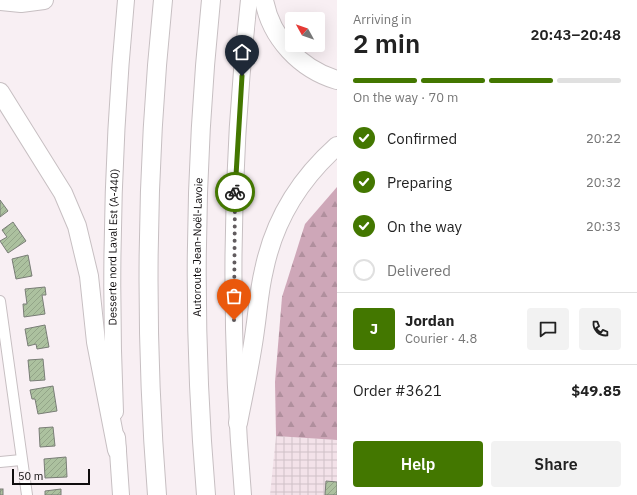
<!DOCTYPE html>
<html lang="en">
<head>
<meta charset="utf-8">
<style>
	:root { --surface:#fff; --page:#f2f2f2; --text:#222; --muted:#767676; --line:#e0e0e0; --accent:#437700 }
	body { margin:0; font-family:"IBM Plex Sans",sans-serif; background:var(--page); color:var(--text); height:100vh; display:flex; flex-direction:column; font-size:15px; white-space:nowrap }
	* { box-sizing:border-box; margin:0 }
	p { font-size:13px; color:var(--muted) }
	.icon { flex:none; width:22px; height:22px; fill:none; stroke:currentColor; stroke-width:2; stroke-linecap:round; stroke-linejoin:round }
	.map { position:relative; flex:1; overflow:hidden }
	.sheet { display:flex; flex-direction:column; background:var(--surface); width:300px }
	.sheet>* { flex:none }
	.needle { width:26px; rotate:310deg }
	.fabs { position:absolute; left:285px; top:12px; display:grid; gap:8px }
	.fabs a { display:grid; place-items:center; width:40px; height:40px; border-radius:4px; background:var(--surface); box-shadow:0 4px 16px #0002; font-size:20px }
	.scale { position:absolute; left:12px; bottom:10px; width:78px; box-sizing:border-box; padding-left:4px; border:2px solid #0f0c0d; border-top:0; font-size:11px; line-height:14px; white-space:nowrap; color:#0f0c0d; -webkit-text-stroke:3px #f8eff3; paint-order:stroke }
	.pin { position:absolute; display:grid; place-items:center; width:34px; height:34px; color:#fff; margin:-41px -17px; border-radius:50% 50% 50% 0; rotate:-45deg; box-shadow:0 0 4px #0007 }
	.pin .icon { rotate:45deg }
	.courier { position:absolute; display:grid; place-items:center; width:40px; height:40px; margin:-20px; border:3px solid #437700; border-radius:50%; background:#fff; color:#222; box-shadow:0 1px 5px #0007 }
	.overview em { font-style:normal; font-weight:600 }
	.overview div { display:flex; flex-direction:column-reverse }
	.overview { display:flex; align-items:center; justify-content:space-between; height:68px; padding:0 16px }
	h1 { font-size:26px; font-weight:600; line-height:30px }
	.bar { display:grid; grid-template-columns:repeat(4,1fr); gap:6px 4px; align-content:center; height:48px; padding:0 16px }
	.bar i { height:5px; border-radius:3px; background:var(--line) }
	.bar .current { background:var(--accent) }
	.bar p { grid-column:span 4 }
	.line { display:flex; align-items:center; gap:10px; padding:0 16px; border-top:1px solid var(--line) }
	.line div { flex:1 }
	.round { display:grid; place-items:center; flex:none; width:42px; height:42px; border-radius:4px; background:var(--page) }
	ol { padding:0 16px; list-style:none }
	li { display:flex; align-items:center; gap:12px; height:44px }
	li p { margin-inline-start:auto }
	li .icon { padding:4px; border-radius:50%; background:var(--accent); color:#fff; stroke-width:4 }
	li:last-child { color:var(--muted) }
	li i { width:22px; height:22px; border:2px solid var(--line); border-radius:50% }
	.cta { display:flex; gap:8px; margin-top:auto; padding:8px 16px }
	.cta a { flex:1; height:46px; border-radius:4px; background:var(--accent); color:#fff; font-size:16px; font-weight:600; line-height:46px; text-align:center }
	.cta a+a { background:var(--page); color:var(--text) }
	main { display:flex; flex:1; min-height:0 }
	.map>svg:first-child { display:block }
	.industrial { fill:url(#industrial-grid) }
	.forest { fill:url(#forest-firs) }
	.building { fill:url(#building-hatch); stroke:#797d76 }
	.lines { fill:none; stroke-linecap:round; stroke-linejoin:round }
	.minor-casing { stroke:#c7bfc2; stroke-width:12 }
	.trunk-casing { stroke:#c7bfc2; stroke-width:18 }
	.motorway-casing { stroke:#c7bfc2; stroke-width:20 }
	.minor { stroke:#fff; stroke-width:10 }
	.trunk { stroke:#fff; stroke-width:16 }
	.motorway { stroke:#fff; stroke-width:18 }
	.done { stroke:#615b5e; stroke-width:4; stroke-dasharray:0 7.2 }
	.route { stroke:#437700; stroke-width:5 }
	.labels { text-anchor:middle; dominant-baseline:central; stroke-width:3.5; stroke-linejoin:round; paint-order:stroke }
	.street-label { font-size:11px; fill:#0f0c0d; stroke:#f8eff3 }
</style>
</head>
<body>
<main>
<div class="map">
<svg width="337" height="495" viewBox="0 0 337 495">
	<defs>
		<pattern id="industrial-grid" width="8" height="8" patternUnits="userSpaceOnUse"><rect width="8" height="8" fill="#f3e2e9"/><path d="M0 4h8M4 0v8" fill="none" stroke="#cfc1c7"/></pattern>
		<pattern id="forest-firs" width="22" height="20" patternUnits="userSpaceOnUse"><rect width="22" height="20" fill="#cea7b8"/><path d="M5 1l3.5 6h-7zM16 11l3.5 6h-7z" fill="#b08f9d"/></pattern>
		<pattern id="building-hatch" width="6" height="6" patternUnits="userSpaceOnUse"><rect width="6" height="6" fill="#acc19f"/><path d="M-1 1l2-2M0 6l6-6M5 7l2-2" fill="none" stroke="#93a588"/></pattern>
	</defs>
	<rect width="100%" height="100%" fill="#f8eff3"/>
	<path class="industrial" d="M276 436 337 440V495H270Z"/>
	<path class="forest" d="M337 187V440L276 436 275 382 282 297 305 224Z"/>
	<g class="building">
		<path d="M0 200 8 211 0 217Z"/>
		<path d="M13 222 26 241 8 253 0 241 7 237 2 230Z"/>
		<path d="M28 255 32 276 16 279 12 259Z"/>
		<path d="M45 287 46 295H42L45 314 24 317 23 304H27L25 289Z"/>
		<path d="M45 325 49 347 37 349 36 344 28 346 25 329Z"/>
		<path d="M43 359 45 380 30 381 28 360Z"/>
		<path d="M53 386 57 411 38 414 35 399H32L30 390Z"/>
		<path d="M53 427 55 446 40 447 39 428Z"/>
		<path d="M66 457 67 477 45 478 44 459Z"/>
		<path d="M326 481 337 482V495H325Z"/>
		<rect x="0" y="489" width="3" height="6"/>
		<path d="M61 489V495H45V491Z"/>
	</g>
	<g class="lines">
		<g class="minor-casing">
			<g id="minor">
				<path d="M0 301 27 495"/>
				<path d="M0 462 21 460"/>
			</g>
		</g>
		<g class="trunk-casing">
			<g id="trunk">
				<path id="s1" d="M115 412C109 274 113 137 126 0"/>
				<path d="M117 437 121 495"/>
				<path d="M243 495C229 331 230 164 249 0"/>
			</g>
		</g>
		<g class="motorway-casing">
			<g id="motorway">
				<path d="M264 0C271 38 300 69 337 80"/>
				<path d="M0 1 21 3 44 0"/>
				<path d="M0 92 63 193 77 226 89 276 96 342 117 450"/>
				<path d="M238 423C244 392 251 361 255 330 258 310 259 290 264 270 274 221 300 179 337 146"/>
				<path d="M157 495C144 330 146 164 163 0"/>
				<path id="s2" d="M206 495C192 330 194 165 211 0"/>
			</g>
		</g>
		<use href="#minor" class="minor"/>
		<use href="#trunk" class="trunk"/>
		<use href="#motorway" class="motorway"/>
	</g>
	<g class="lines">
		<path class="done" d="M234 320 235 192"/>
		<path class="route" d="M235 192 242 76"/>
	</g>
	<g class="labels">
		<g class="street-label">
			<text stroke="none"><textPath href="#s1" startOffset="165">Desserte nord Laval Est (A-440)</textPath></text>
			<text stroke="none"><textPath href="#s2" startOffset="248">Autoroute Jean-Noël-Lavoie</textPath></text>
		</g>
	</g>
</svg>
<div class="fabs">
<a><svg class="needle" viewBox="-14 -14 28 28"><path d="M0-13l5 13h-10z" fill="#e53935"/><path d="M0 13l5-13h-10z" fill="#767676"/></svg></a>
</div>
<div class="scale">50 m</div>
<div class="pin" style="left:234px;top:320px;background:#ea580c"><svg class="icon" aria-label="bag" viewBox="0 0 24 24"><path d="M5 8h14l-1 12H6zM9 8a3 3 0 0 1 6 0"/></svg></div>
<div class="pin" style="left:242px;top:76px;background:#1f2937"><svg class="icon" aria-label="home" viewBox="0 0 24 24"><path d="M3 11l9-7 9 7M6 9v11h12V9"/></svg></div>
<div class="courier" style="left:235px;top:192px"><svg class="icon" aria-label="bike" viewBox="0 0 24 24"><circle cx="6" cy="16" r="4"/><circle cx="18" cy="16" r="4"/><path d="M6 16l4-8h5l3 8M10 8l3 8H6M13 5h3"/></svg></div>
</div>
<section class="sheet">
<div class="overview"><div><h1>2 min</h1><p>Arriving in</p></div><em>20:43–20:48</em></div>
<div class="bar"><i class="current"></i><i class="current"></i><i class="current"></i><i></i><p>On the way · 70 m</p></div>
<ol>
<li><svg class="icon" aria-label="check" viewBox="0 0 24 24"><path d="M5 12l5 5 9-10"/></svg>Confirmed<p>20:22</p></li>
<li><svg class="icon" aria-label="check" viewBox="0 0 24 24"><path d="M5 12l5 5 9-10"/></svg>Preparing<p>20:32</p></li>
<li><svg class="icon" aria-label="check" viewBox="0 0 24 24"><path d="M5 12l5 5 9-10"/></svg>On the way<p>20:33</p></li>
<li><i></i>Delivered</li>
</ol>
<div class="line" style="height:72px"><b class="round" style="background:var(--accent);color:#fff">J</b><div><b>Jordan</b><p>Courier · 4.8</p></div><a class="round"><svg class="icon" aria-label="chat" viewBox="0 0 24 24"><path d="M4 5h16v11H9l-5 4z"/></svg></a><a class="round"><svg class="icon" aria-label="phone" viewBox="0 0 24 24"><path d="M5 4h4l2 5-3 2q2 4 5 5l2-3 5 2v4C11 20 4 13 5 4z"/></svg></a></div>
<div class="line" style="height:52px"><div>Order #3621</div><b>$49.85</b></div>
<div class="cta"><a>Help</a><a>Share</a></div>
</section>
</main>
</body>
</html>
